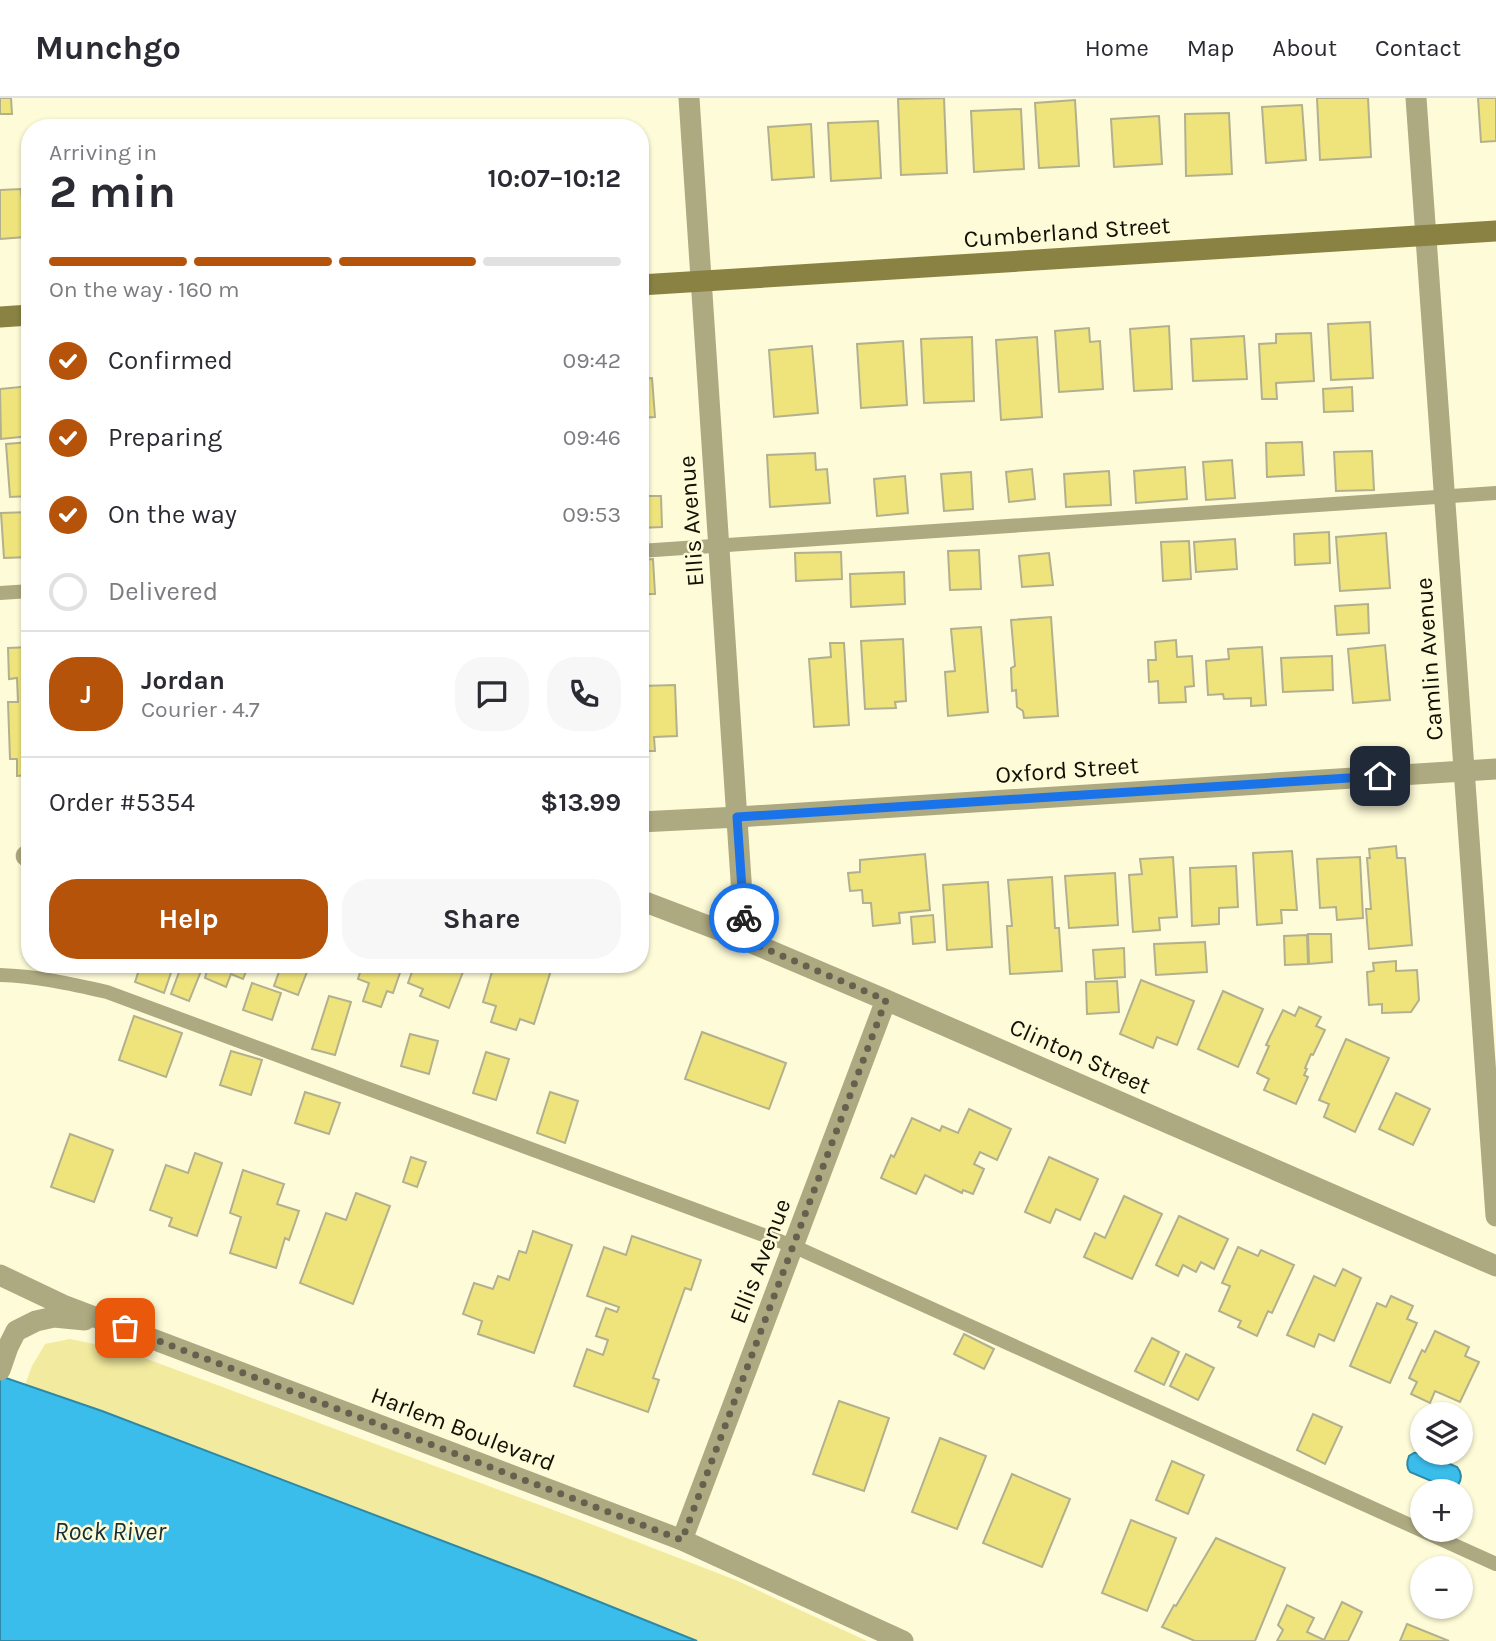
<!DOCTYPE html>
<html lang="en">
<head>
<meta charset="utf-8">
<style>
	:root { --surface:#fff; --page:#f7f7f7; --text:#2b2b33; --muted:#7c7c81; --line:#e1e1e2; --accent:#b45309 }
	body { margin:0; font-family:Karla,sans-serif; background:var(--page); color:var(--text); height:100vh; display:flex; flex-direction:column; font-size:26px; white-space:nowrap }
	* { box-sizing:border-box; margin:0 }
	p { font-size:23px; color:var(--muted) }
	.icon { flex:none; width:38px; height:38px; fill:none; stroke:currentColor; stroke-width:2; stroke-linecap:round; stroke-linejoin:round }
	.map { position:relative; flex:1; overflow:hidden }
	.sheet { position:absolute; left:21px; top:21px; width:628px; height:854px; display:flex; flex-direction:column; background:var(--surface); border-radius:28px; box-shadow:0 2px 5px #0004 }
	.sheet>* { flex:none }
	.controls { position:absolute; left:1410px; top:1304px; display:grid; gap:14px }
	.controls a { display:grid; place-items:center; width:63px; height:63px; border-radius:50%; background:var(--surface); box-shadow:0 2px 5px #0004; font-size:35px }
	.pin { position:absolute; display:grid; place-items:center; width:60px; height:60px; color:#fff; margin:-30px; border-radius:14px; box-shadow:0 4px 10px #0006 }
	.courier { position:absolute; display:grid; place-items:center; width:70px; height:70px; margin:-35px; border:5px solid #1a73e8; border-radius:50%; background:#fff; color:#222; box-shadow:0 2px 9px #0007 }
	.head em { font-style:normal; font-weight:700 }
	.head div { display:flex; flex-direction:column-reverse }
	.head { display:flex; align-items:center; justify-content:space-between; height:119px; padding:0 28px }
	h1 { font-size:46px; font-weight:700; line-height:52px }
	.bar { display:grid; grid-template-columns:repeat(4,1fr); gap:10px 7px; align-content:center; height:84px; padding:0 28px }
	.bar i { height:9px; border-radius:5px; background:var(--line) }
	.bar .current { background:var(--accent) }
	.bar p { grid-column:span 4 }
	.line { display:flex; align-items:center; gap:18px; padding:0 28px; border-top:2px solid var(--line) }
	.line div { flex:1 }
	.round { display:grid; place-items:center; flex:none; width:74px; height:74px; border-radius:28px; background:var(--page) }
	ol { padding:0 28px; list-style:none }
	li { display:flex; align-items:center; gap:21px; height:77px }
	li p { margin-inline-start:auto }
	li .icon { padding:7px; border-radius:50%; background:var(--accent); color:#fff; stroke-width:4 }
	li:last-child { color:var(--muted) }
	li i { width:38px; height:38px; border:4px solid var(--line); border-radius:50% }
	.primary-button { display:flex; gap:14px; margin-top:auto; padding:14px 28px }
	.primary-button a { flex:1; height:80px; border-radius:28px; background:var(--accent); color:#fff; font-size:28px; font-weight:700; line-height:80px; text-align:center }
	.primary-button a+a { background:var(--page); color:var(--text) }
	header { display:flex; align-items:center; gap:42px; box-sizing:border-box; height:98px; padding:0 35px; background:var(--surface); border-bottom:2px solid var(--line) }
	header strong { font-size:33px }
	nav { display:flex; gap:38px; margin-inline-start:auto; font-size:24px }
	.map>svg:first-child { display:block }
	.green { fill:#f2eb9f }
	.water { fill:#3bbdeb; stroke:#2e89a6; stroke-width:2 }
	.building { fill:#efe47c; stroke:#b2b08f; stroke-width:2 }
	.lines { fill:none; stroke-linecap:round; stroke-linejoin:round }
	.lane { stroke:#ada980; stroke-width:14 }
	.street { stroke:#ada980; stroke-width:21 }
	.secondary { stroke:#898242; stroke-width:21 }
	.done { stroke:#64624f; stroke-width:7; stroke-dasharray:0 12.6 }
	.route { stroke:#1a73e8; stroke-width:9 }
	.labels { text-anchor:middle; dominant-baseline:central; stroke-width:5; stroke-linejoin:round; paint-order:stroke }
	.street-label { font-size:24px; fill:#111005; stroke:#fefbd8 }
	.water-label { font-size:26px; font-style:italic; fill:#182d35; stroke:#fefbd8 }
</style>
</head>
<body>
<header>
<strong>Munchgo</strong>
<nav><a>Home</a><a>Map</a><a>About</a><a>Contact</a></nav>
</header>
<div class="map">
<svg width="1496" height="1543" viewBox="0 0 1496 1543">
	<rect width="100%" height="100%" fill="#fefbd8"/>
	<path class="green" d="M70 1241 123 1252 591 1426 738 1483 867 1543H696L25 1287 32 1268 45 1246Z"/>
	<g class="water">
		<path d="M0 1278 102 1313 540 1480 697 1543H0Z"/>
		<path d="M1423 1354 1457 1369C1462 1375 1462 1381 1458 1387L1450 1391 1410 1374C1406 1369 1407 1363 1409 1358L1414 1355Z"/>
	</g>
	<g class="building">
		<path d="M0 0H11L12 16H0Z"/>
		<path d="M944 0 947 75 901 77 898 1Z"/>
		<path d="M1317 0H1368L1371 59 1320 62Z"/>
		<path d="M1478 0H1496V43L1481 44Z"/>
		<path d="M1075 2 1079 68 1039 70 1035 5Z"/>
		<path d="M1302 7 1306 62 1266 65 1262 9Z"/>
		<path d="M1021 11 1024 71 974 74 971 13Z"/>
		<path d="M1229 15 1232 76 1186 78 1185 16Z"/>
		<path d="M1159 18 1162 66 1114 69 1111 21Z"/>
		<path d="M878 23 881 80 831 83 828 25Z"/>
		<path d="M811 26 814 79 772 82 768 29Z"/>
		<path d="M640 56H645L647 118H640Z"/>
		<path d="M21 91 25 139 0 141V92Z"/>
		<path d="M1370 224 1373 280 1331 282 1328 226Z"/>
		<path d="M1169 228 1172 291 1134 293 1130 231Z"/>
		<path d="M1089 230 1090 244 1100 243 1103 291 1059 294 1055 233Z"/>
		<path d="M1311 235 1314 283 1276 285 1277 301H1262L1259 246 1276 245V236Z"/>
		<path d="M1244 238 1247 281 1193 283 1191 241Z"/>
		<path d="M972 239 974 303 924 305 921 241Z"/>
		<path d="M1037 239 1042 319 1001 322 996 242Z"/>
		<path d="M903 243 907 307 861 310 857 246Z"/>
		<path d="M812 248 818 315 774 319 769 252Z"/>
		<path d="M652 280 655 319 640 320V281Z"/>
		<path d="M30 288V338L1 341 0 291Z"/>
		<path d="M1352 289 1353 313 1324 314 1323 291Z"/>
		<path d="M30 344V398L10 399 6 346Z"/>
		<path d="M1302 344 1304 377 1267 379 1266 345Z"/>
		<path d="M1372 353 1374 392 1336 393 1334 354Z"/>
		<path d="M815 355 816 372 827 371 830 405 770 409 767 357Z"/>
		<path d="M1232 362 1235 400 1206 402 1203 364Z"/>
		<path d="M1185 369 1187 401 1136 405 1134 373Z"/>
		<path d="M1032 371 1035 401 1009 404 1006 374Z"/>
		<path d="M1109 373 1111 407 1066 409 1064 376Z"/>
		<path d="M971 374 973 411 944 413 941 376Z"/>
		<path d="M905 378 908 415 877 418 874 381Z"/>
		<path d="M640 398H661L662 429 640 430Z"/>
		<path d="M30 414V459L4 460 1 415Z"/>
		<path d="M1329 434 1330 465 1295 467 1294 436Z"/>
		<path d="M1386 435 1390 490 1340 493 1336 439Z"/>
		<path d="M1235 441 1237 471 1196 474 1194 444Z"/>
		<path d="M1189 443 1191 481 1163 483 1161 444Z"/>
		<path d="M979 452 981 491 950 492 948 453Z"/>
		<path d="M841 454 842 481 796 483 795 455Z"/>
		<path d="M1049 455 1053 487 1022 489 1019 458Z"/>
		<path d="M653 461 655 496H640V462Z"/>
		<path d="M904 474 905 506 851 509 850 476Z"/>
		<path d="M1368 506 1369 535 1337 537 1335 508Z"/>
		<path d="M1051 519 1058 618 1024 620 1023 613 1017 609 1016 592 1012 593 1011 570 1015 568 1011 522Z"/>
		<path d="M981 529 988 614 948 618 945 574 955 573 951 531Z"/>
		<path d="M903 541 906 603 895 604 896 610 865 611 861 543Z"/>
		<path d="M1176 542 1177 559 1192 558 1194 588 1185 589 1186 604 1159 605 1158 583 1149 584 1148 562H1156L1155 544Z"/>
		<path d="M830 545H844L849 627 814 629 809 561 831 559Z"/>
		<path d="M1385 547 1390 602 1353 605 1348 551Z"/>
		<path d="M30 549V677L17 678V661H10L8 604H18L17 580 9 581 8 550Z"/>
		<path d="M1262 549 1266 607 1251 608V600L1224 601 1223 596 1208 597 1206 563 1229 561 1228 551Z"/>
		<path d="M1332 558 1333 592 1283 594 1281 560Z"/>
		<path d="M675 587 677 638 654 639 655 653H640V588Z"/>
		<path d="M1396 748 1397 760H1405L1412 847 1369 851 1366 811H1371L1367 760H1370L1369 751Z"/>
		<path d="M1292 753 1297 812H1281L1282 825 1257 827 1253 755Z"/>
		<path d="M925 756 930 812 899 815 900 825 873 828 871 805H863L862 792 850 793 848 775 860 774V762Z"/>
		<path d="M1173 759 1177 819 1159 820 1160 832 1133 834 1129 777 1142 776 1140 761Z"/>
		<path d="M1360 759 1363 820 1337 822 1336 809 1320 810 1317 761Z"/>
		<path d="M1236 768 1238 809 1219 810V826L1192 828 1190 770Z"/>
		<path d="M1115 775 1118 827 1069 830 1065 778Z"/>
		<path d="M1052 779 1055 830H1059L1062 873 1010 876 1007 828H1012L1008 782Z"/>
		<path d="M988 784 992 849 947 852 943 787Z"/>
		<path d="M933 817 935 844 913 846 911 819Z"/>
		<path d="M1308 836H1331L1332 864 1309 866Z"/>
		<path d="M1307 837 1308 866 1285 867 1284 838Z"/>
		<path d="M1205 844 1207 874 1156 877 1154 846Z"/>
		<path d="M1124 850 1125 879 1095 881 1093 852Z"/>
		<path d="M1396 863V873L1417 872 1419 902 1411 914 1382 915V906L1369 907 1367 874 1374 873 1373 865Z"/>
		<path d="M141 866H174L164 895 135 884Z"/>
		<path d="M182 866 201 873 189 903 171 896Z"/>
		<path d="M209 866H249L243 881 231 876 226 889 205 880Z"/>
		<path d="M277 866H310L298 897 274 888 281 868Z"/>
		<path d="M348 866H403L393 895 387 893 381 909 363 903 369 885 358 881 361 871Z"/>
		<path d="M415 866H466L449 910 420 898 423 891 408 885Z"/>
		<path d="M507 866H553L534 926 520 921 516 932 491 924 496 908 483 904 494 867 506 871Z"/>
		<path d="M1141 882 1194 903 1177 947 1157 939 1153 950 1120 936Z"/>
		<path d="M1117 883 1119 914 1087 916 1086 884Z"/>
		<path d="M252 885 281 895 272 922 243 912Z"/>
		<path d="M1223 893 1263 911 1238 969 1198 951Z"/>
		<path d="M329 898 351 904 335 957 312 951Z"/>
		<path d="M1299 909 1321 919 1316 928 1325 932 1313 957 1311 956 1305 970 1307 971 1304 977 1308 979 1296 1006 1264 992 1269 981 1257 975 1269 948 1266 947 1283 912 1295 918Z"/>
		<path d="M134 918 182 935 166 979 119 962Z"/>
		<path d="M702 934 786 965 769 1011 685 981Z"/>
		<path d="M410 936 438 943 429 976 401 968Z"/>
		<path d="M1346 941 1389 960 1355 1034 1324 1019 1329 1006 1319 1002Z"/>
		<path d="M231 953 262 962 251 997 220 987Z"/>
		<path d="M486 954 509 961 496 1002 473 995Z"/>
		<path d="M305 994 340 1005 329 1036 295 1025Z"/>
		<path d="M550 994 578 1003 565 1045 537 1035Z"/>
		<path d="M1396 995 1430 1011 1413 1047 1379 1031Z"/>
		<path d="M969 1011 1011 1031 997 1062 980 1054 974 1066 984 1071 973 1096 963 1092 962 1095 925 1077 916 1096 881 1080 891 1057 894 1059 912 1020 940 1033 942 1028 958 1035Z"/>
		<path d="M70 1036 113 1052 94 1104 51 1089Z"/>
		<path d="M195 1055 222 1065 197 1138 169 1128 172 1120 150 1112 166 1067 188 1075Z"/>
		<path d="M411 1059 426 1064 417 1089 403 1084Z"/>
		<path d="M1049 1059 1098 1081 1080 1122 1056 1111 1050 1125 1025 1114Z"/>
		<path d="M243 1072 284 1086 277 1106 299 1113 289 1142 285 1140 276 1170 230 1155 241 1119 230 1115Z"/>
		<path d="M356 1095 390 1108 353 1206 300 1185 326 1115 346 1122Z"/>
		<path d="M1124 1098 1162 1116 1132 1181 1084 1159 1095 1135 1105 1140Z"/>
		<path d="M1179 1118 1228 1141 1214 1171 1201 1164 1196 1174 1183 1167 1178 1178 1156 1167Z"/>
		<path d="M533 1133 572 1147 534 1255 478 1236 482 1223 463 1216 474 1185 493 1191 498 1178 509 1182 519 1153 526 1155Z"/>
		<path d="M632 1138 701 1162 691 1192 685 1190 653 1280 659 1282 648 1314 574 1288 587 1251 603 1257 608 1242 596 1238 606 1210 617 1214 619 1209 587 1198 604 1149 626 1157Z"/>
		<path d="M1238 1149 1258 1158 1261 1152 1294 1167 1272 1215 1268 1213 1257 1238 1238 1229 1241 1223 1219 1213 1230 1188 1222 1185Z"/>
		<path d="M1343 1171 1361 1180 1334 1243 1319 1236 1314 1249 1287 1237 1314 1178 1335 1188Z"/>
		<path d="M1391 1198 1413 1208 1407 1221 1417 1225 1390 1285 1350 1268 1377 1205 1386 1209Z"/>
		<path d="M1435 1233 1469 1249 1465 1258 1479 1264 1460 1304 1435 1293 1430 1305 1411 1296 1417 1284 1409 1280 1422 1252 1425 1254Z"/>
		<path d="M964 1236 994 1251 984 1271 954 1256Z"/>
		<path d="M1152 1240 1179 1254 1164 1287 1135 1273Z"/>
		<path d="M1186 1256 1214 1270 1198 1302 1170 1288Z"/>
		<path d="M839 1303 889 1320 864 1393 813 1376Z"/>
		<path d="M1313 1316 1342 1329 1325 1366 1297 1352Z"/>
		<path d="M940 1340 986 1358 957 1431 912 1414Z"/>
		<path d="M1172 1363 1204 1377 1188 1416 1156 1402Z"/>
		<path d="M1012 1376 1070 1401 1042 1469 983 1445Z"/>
		<path d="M1131 1422 1176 1440 1147 1513 1102 1495Z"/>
		<path d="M1216 1440 1285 1470 1255 1543H1195L1162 1529 1174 1507 1176 1508Z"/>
		<path d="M1342 1504 1362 1514 1348 1543H1277L1283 1532 1278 1527 1287 1507 1314 1520 1307 1534 1324 1542Z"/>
		<path d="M1407 1526 1449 1543H1400Z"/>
	</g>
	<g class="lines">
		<g class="lane">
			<path d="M640 453 1496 395"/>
			<path d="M0 495 30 493"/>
			<path d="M0 877C36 878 72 886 107 894L793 1148 1496 1466"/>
		</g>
		<g class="street">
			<path d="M689 0 745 842"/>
			<path d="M1416 0 1496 1118"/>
			<path d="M640 724 738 719 1496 671"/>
			<path d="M26 758 30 757"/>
			<path d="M640 802 745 842 886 902 1496 1168"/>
			<path d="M0 1177 63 1207 682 1442 903 1543"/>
			<path d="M0 1272 8 1249 16 1233 36 1223 54 1219 85 1222"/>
			<path d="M682 1442 886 902"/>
		</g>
		<g class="secondary">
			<path d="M640 187 1496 133"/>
			<path d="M0 219 30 217"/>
		</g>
	</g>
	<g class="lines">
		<path class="done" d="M125 1230 682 1442 886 902 745 842 744 820"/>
		<path class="route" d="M744 820 737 719 1380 678"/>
	</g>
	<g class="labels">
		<g class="street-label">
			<text transform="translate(1067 134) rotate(-4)">Cumberland Street</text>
			<text transform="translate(691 423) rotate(-94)">Ellis Avenue</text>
			<text transform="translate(1429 561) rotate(-94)">Camlin Avenue</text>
			<text transform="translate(1067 672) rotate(-4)">Oxford Street</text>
			<text transform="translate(1080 958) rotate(24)">Clinton Street</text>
			<text transform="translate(760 1163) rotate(-69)">Ellis Avenue</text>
			<text transform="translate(463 1331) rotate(21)">Harlem Boulevard</text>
		</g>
		<g class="water-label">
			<text x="110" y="1433">Rock River</text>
		</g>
	</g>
</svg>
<div class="controls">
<a><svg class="icon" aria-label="layers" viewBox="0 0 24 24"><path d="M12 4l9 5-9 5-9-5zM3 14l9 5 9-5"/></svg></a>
<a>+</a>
<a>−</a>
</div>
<div class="pin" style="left:125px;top:1230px;background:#ea580c"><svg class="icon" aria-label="bag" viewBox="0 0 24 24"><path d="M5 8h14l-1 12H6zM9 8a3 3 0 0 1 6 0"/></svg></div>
<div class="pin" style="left:1380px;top:678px;background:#1f2937"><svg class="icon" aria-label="home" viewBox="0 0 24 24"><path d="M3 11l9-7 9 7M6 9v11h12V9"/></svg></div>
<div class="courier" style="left:744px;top:820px"><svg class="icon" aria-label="bike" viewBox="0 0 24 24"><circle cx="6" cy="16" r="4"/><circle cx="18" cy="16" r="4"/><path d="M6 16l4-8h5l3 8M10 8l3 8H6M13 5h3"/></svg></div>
<section class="sheet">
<div class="head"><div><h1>2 min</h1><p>Arriving in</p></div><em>10:07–10:12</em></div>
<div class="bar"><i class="current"></i><i class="current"></i><i class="current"></i><i></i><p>On the way · 160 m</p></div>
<ol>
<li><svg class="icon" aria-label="check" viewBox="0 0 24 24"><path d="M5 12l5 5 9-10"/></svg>Confirmed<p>09:42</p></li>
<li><svg class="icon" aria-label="check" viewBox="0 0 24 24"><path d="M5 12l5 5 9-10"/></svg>Preparing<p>09:46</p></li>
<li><svg class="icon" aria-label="check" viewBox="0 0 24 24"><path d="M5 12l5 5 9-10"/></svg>On the way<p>09:53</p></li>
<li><i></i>Delivered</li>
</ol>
<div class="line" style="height:126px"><b class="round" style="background:var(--accent);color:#fff">J</b><div><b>Jordan</b><p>Courier · 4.7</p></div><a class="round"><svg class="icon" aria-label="chat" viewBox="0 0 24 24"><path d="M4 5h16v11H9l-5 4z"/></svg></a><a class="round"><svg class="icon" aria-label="phone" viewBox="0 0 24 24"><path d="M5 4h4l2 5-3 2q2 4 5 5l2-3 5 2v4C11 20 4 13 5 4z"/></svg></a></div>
<div class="line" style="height:91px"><div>Order #5354</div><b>$13.99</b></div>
<div class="primary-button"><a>Help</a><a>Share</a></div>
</section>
</div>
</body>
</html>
